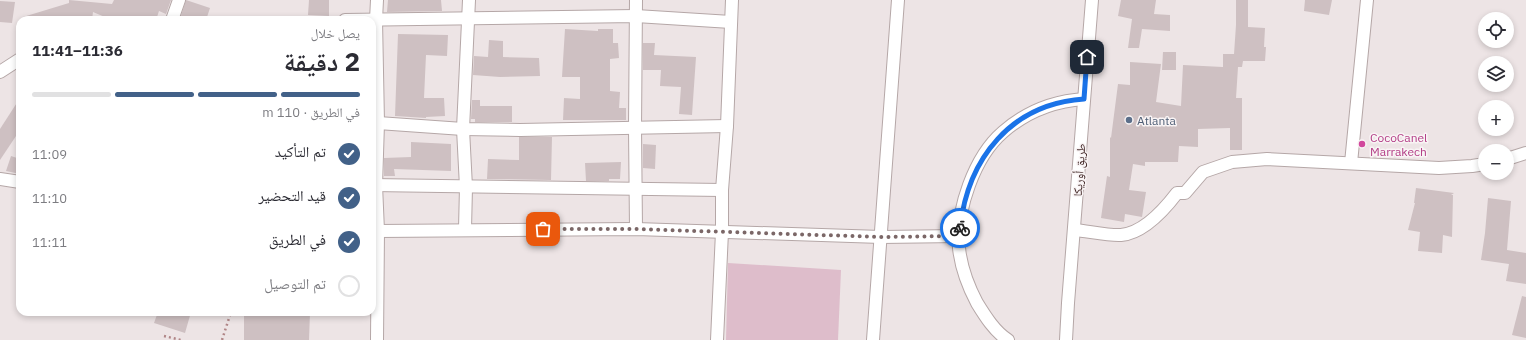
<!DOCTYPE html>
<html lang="ar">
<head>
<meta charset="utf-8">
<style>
	:root { --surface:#fff; --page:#f7f7f7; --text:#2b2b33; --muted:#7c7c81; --line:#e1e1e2; --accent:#426188 }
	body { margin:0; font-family:"IBM Plex Sans","Noto Naskh Arabic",sans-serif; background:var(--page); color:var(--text); direction:rtl; height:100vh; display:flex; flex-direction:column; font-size:15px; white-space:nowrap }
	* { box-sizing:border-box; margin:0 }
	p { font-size:13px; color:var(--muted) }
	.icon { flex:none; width:22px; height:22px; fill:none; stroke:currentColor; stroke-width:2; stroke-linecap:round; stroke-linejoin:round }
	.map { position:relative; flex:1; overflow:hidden; direction:ltr }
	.details { position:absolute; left:16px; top:16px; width:360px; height:300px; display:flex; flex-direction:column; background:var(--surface); border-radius:12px; box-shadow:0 2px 6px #0003; direction:rtl }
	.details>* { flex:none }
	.controls { position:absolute; left:1478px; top:12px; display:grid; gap:8px }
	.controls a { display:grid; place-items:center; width:36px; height:36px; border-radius:50%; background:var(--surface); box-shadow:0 2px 6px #0003; font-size:20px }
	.pin { position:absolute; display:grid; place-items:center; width:34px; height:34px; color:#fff; margin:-17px; border-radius:8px; box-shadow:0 2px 6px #0006 }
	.courier { position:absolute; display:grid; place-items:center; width:40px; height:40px; margin:-20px; border:3px solid #1a73e8; border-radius:50%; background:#fff; color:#222; box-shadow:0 1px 5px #0007 }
	.headline em { font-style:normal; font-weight:800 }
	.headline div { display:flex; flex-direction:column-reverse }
	.headline { display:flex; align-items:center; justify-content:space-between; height:68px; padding:0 16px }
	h1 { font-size:26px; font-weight:800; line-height:30px }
	.bar { display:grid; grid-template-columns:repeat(4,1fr); gap:6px 4px; align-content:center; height:48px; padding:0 16px }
	.bar i { height:5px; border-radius:3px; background:var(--line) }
	.bar .selected { background:var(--accent) }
	.bar p { grid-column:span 4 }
	ol { padding:0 16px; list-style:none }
	li { display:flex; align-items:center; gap:12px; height:44px }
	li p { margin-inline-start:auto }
	li .icon { padding:4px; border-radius:50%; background:var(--accent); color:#fff; stroke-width:4 }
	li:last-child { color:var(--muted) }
	li i { width:22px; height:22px; border:2px solid var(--line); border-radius:50% }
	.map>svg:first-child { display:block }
	.green { fill:#debdcb }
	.building { fill:#cec0c2 }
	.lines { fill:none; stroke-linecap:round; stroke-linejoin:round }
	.minor-casing { stroke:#b5a7a7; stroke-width:14 }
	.path { stroke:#b08586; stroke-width:2.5; stroke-dasharray:2 3; stroke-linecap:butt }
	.minor { stroke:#fff; stroke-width:12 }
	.done { stroke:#7b6767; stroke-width:4; stroke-dasharray:0 7.2 }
	.route { stroke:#1a73e8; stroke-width:5 }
	.service-dot { fill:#5c6f8a; stroke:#f9f4f5; stroke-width:1.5 }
	.hotel-dot { fill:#d1479c; stroke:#f9f4f5; stroke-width:1.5 }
	.labels { text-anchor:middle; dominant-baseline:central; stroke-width:3; stroke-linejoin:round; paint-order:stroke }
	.service-label { font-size:12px; fill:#4e5e75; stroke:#f9f4f5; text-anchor:start }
	.hotel-label { font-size:12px; fill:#b23c85; stroke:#f9f4f5; text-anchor:start }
	.street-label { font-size:12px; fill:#3e2423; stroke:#f9f4f5 }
</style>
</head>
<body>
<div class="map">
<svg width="1526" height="340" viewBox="0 0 1526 340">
	<rect width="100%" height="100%" fill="#ede4e5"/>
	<path class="green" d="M728 263 841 270 838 340H726Z"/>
	<g class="building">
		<path d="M69 0 112 4 114 0H171L166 14 159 11 156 20H112L93 12 92 20H23V17L69 3Z"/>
		<path d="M186 0 210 8 206 20 180 19Z"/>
		<path d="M309 0H329V16L308 15Z"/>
		<path d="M388 0H441L442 11 387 12Z"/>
		<path d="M1121 0H1156L1154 14 1170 15V31L1142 29 1139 48H1128L1132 19 1118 16Z"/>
		<path d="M1236 0H1248V27L1265 28 1264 47H1266L1265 61H1243L1242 67H1238L1236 98H1242V150H1230V128L1198 129V147L1179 146 1178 162H1145V166L1133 164 1129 190 1146 192 1142 217 1125 214 1124 222 1101 218 1107 176 1110 177V137L1111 138 1118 84 1130 85V62L1161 64 1156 102 1181 106 1183 65 1223 67V54H1234L1236 25Z"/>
		<path d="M1305 0H1332L1329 15 1304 11Z"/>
		<path d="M0 1 15 2 12 23 0 22Z"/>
		<path d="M565 29 598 31V29H613V43H618L619 58 610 59V91L620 92 619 108H626V120H563L564 98 580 99V77H562Z"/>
		<path d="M398 34 448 35 447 56 426 55 424 98H444L445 116 426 117V118L395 116Z"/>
		<path d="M489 40 503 41V57L539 58 540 76 500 77 473 75 474 56 488 57Z"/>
		<path d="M643 43H655L654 55 696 57 692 115 679 114 681 87 660 86 661 70H643Z"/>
		<path d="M1163 52H1176V70H1162Z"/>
		<path d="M20 98V130L0 160V129Z"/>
		<path d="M472 100H480V106H512V122H475V119H471Z"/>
		<path d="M519 137H552L551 180 487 179 488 159 519 160Z"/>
		<path d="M411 142 451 144V171L394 169 395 176H384V158L411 157Z"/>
		<path d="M643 144 656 145 655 169 643 168Z"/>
		<path d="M11 156 20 159V174L6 171Z"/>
		<path d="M621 162 620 179H609V181H586L585 163Z"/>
		<path d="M1416 188 1454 193 1451 195H1453L1452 237 1443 235 1442 253 1418 251 1420 232 1408 230 1415 203H1414Z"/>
		<path d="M1488 198 1511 201 1507 250 1526 253V284L1506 281 1509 264 1481 260 1485 233Z"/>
		<path d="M1522 296 1526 297V338L1512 335Z"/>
		<path d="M158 312H191L185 333 154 323Z"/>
		<path d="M244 312H310L309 340H244Z"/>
	</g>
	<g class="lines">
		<g class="minor-casing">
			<g id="minor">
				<path d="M377 0 376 20 378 123 376 185 378 231 377 340"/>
				<path d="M636 0 635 128 636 229"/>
				<path d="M172 20 179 0"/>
				<path d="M345 20 636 16 731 22"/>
				<path d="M0 72 20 59"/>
				<path d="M378 123 463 129 520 130 727 126"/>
				<path d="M1507 159 1526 153"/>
				<path d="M1351 163 1367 0"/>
				<path d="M0 179 20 182"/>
				<path d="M372 185 722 190"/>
				<path d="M465 229 466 187 463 129 469 0"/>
				<path d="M1075 230C1087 231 1110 236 1121 235 1144 233 1164 210 1177 193H1185L1203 172 1232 162 1267 159 1439 168 1472 166 1485 164"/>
				<path d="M378 231 636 229 881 237 959 236"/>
				<path d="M717 340 722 232V190L727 126 732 0"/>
				<path d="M873 340 898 0"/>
				<path d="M1008 340C995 332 985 316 977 303 968 286 961 267 959 248 956 210 974 157 1003 132 1026 112 1054 101 1084 99"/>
				<path d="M1066 340 1068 303 1092 0"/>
			</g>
		</g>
		<g class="path">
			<path d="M164 336 181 340"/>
			<path d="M222 340 231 312"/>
		</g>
		<use href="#minor" class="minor"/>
	</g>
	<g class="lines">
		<path class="done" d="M543 229H636L881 237 959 236 960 228"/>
		<path class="route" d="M960 228C968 158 1011 104 1084 99L1087 57"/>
	</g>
	<circle class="service-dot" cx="1129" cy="120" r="4"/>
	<circle class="hotel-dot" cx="1362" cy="144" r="4"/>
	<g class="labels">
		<g class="service-label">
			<text x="1137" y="120">Atlanta</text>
		</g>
		<g class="hotel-label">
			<text x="1370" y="137">CocoCanel<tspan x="1370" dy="14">Marrakech</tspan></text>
		</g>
		<g class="street-label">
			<text transform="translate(1079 170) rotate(-86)">طريق أوريكا</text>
		</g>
	</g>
</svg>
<div class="controls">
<a><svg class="icon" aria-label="locate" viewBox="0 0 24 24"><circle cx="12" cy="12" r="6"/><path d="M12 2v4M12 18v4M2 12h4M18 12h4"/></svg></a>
<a><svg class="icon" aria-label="layers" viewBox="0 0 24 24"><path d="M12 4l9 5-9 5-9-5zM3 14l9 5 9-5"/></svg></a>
<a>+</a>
<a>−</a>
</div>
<div class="pin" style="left:543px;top:229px;background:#ea580c"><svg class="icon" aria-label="bag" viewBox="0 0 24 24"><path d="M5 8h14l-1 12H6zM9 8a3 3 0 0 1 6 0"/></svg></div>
<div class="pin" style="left:1087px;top:57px;background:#1f2937"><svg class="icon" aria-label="home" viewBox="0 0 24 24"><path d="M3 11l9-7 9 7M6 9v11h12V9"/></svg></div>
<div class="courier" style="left:960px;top:228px"><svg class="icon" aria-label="bike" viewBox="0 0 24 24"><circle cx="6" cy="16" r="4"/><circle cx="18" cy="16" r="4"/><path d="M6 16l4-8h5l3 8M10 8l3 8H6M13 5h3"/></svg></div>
<section class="details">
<div class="headline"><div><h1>2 دقيقة</h1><p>يصل خلال</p></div><em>11:36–11:41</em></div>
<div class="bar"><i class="selected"></i><i class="selected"></i><i class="selected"></i><i></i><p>في الطريق · 110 m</p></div>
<ol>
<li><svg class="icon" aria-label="check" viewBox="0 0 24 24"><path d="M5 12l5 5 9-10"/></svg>تم التأكيد<p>11:09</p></li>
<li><svg class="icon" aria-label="check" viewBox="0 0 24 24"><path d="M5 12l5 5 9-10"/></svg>قيد التحضير<p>11:10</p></li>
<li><svg class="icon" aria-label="check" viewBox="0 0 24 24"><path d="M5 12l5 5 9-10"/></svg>في الطريق<p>11:11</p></li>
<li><i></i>تم التوصيل</li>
</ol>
</section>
</div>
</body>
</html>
